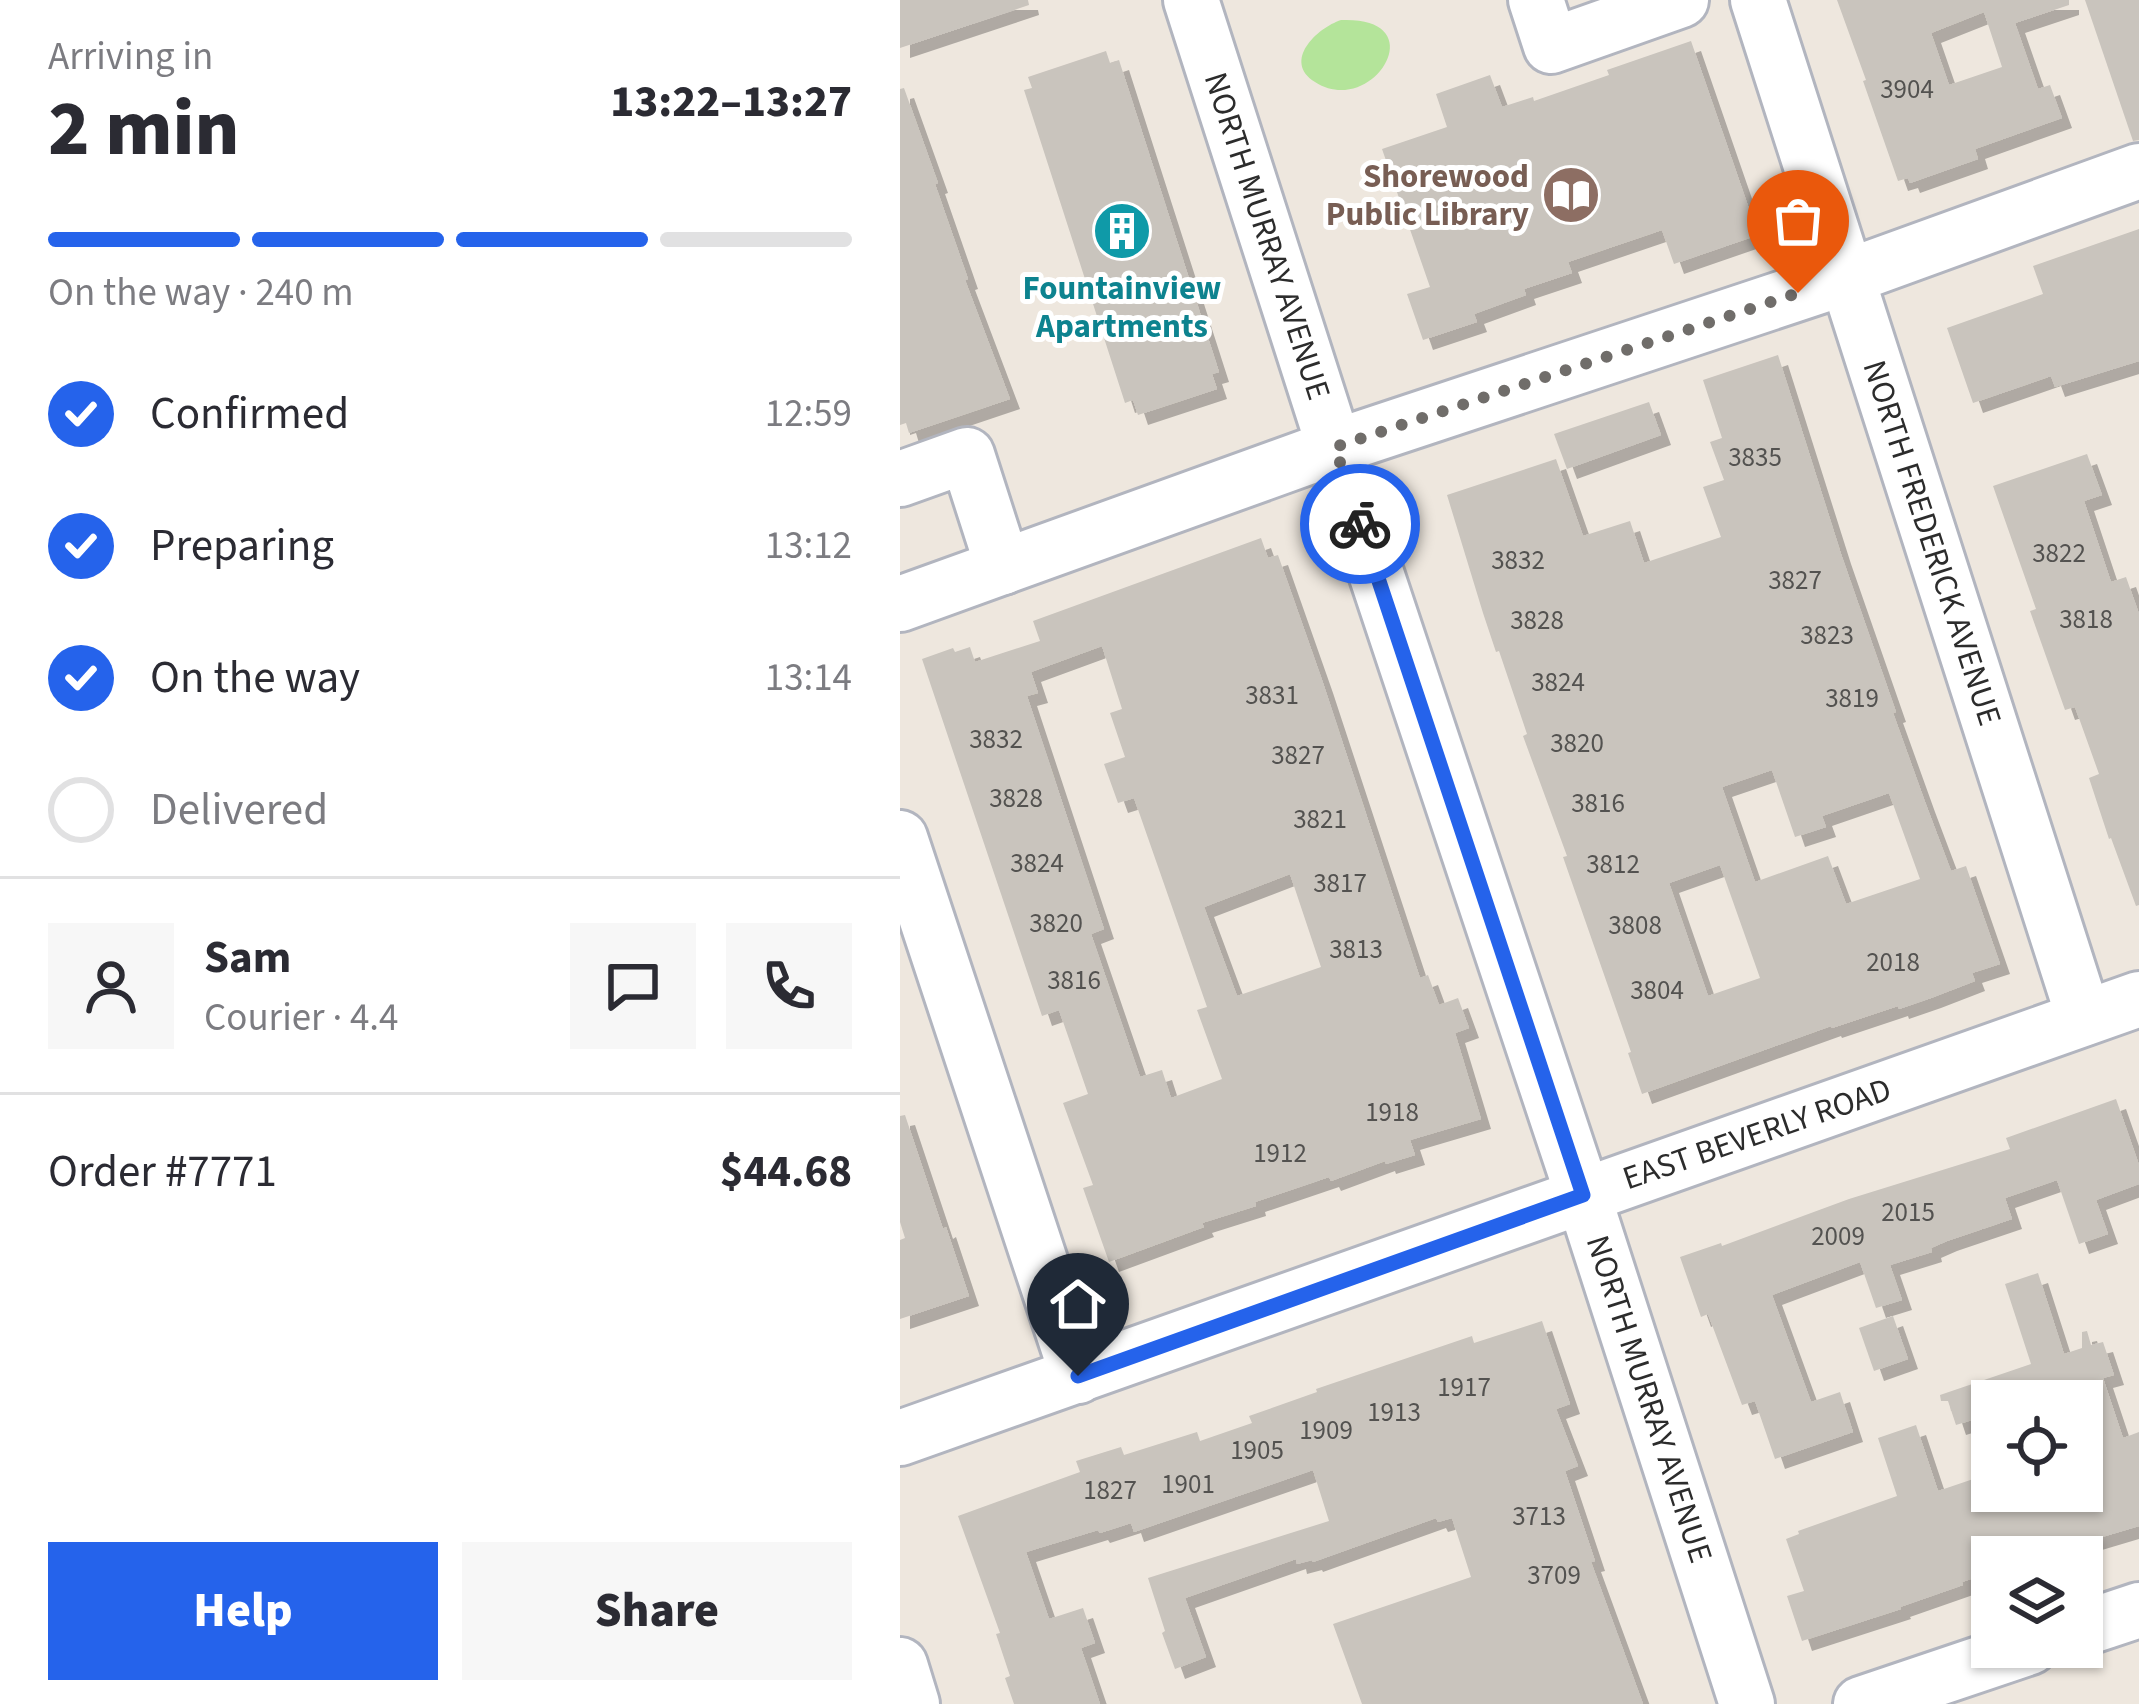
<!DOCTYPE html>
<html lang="en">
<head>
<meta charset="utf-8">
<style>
	:root { --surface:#fff; --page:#f7f7f7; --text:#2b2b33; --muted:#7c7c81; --line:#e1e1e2; --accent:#2563eb }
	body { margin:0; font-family:"Source Sans 3",sans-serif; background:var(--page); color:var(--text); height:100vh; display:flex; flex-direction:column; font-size:45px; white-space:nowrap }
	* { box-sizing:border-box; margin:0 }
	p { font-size:39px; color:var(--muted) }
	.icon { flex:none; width:66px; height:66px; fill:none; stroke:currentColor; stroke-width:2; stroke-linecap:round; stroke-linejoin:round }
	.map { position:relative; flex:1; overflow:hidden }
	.sheet { display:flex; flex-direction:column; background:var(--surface); width:900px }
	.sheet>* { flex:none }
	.buttons { position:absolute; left:1071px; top:1380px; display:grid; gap:24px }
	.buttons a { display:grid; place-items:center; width:132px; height:132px; border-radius:0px; background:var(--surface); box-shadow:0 3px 9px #0004; font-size:60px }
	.pin { position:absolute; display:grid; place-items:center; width:102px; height:102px; color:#fff; margin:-123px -51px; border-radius:50% 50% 50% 0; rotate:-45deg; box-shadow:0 0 12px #0007 }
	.pin .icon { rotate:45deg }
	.courier { position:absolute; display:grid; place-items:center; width:120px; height:120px; margin:-60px; border:9px solid #2563eb; border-radius:50%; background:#fff; color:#222; box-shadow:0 3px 15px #0007 }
	.head em { font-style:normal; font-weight:800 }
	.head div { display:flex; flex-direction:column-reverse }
	.head { display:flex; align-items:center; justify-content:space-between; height:204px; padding:0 48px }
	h1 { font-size:78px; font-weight:800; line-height:90px }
	.bar { display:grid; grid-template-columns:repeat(4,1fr); gap:18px 12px; align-content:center; height:144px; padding:0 48px }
	.bar i { height:15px; border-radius:9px; background:var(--line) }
	.bar .current { background:var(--accent) }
	.bar p { grid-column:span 4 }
	.line { display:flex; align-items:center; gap:30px; padding:0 48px; border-top:3px solid var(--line) }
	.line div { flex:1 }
	.round { display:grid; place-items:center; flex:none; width:126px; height:126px; border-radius:0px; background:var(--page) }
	ol { padding:0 48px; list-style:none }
	li { display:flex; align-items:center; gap:36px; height:132px }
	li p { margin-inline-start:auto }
	li .icon { padding:12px; border-radius:50%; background:var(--accent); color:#fff; stroke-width:4 }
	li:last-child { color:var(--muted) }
	li i { width:66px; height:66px; border:6px solid var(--line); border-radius:50% }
	.action { display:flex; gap:24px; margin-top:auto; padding:24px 48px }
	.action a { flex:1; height:138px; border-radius:0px; background:var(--accent); color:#fff; font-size:48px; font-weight:800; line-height:138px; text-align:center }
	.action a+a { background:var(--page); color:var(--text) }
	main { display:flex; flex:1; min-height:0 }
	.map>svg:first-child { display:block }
	.green { fill:#b4e49a }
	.building { fill:#c9c4bd; fill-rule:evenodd; filter:url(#shadow) }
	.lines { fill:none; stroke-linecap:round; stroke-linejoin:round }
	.minor-casing { stroke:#b2b5bf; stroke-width:60 }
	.minor { stroke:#fff; stroke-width:54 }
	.done { stroke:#706d6a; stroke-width:12; stroke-dasharray:0 21.6 }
	.route { stroke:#2563eb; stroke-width:15 }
	.labels { text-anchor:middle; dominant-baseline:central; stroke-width:10; stroke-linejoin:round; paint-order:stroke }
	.number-label { font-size:27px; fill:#535250 }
	.education-label { font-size:33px; font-weight:bold; fill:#785e54; stroke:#fff; text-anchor:end }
	.street-label { font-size:33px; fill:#2c2c2c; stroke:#fff }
	.culture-label { font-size:33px; font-weight:bold; fill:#0d838f; stroke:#fff }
</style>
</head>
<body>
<main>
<section class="sheet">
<div class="head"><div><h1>2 min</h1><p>Arriving in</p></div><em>13:22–13:27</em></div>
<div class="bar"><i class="current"></i><i class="current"></i><i class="current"></i><i></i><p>On the way · 240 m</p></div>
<ol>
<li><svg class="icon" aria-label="check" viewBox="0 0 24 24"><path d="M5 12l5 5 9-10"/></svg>Confirmed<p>12:59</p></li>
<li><svg class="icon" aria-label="check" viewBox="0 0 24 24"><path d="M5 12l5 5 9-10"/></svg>Preparing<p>13:12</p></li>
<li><svg class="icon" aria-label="check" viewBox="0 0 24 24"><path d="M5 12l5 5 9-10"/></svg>On the way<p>13:14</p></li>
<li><i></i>Delivered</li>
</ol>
<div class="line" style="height:216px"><a class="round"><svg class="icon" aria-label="person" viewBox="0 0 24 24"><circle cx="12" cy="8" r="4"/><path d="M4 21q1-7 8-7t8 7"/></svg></a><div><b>Sam</b><p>Courier · 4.4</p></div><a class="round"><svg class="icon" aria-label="chat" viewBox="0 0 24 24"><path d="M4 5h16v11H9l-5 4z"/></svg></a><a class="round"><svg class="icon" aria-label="phone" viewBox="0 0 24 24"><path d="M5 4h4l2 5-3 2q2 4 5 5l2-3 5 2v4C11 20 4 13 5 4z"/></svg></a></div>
<div class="line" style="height:156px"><div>Order #7771</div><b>$44.68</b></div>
<div class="action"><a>Help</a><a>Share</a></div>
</section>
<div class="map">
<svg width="1239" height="1704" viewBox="0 0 1239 1704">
	<defs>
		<filter id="shadow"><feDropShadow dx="10" dy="10" stdDeviation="0" flood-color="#0004"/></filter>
	</defs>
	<rect width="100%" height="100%" fill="#eee7de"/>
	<path class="green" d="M441 20C537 16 472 119 415 82 382 61 417 28 441 20Z"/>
	<g class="building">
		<path d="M0 0H128L129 5 0 48Z"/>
		<path d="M937 0H1169V5L1115 23 1138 89 1150 85 1162 118 1075 149 1078 159 1010 183 1008 178 998 181 963 81 966 80ZM1084 12 1102 67 1049 85 1031 33Z"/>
		<path d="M1185 0H1239V140L1233 141Z"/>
		<path d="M791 41 858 235 774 264 762 230 668 262 672 273 624 289 626 295 574 314 577 322 523 340 507 294 530 287 482 149 547 127 536 94 590 75 602 107 633 97 634 101 709 75 707 70Z"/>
		<path d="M206 51 210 63 219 60 319 372 312 374 317 389 238 415 233 400 225 403 124 90 132 88 128 77Z"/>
		<path d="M4 88 38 183 35 184 68 279 65 280 110 399 9 433 6 423 0 425V89Z"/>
		<path d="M1239 229V361L1155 387 1151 376 1073 403 1047 328 1143 294 1133 266Z"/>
		<path d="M878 355 941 554 996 712 993 713 1025 802 1051 871 1066 866 1100 964 1072 973 1075 981 1031 998 999 1009 998 1006 932 1028 931 1026 742 1094 728 1053 731 1052 663 857 667 856 623 736 627 734 599 651 596 652 583 613 547 495 656 459 683 536 730 521 744 563 821 537 803 487 824 480 810 442 822 438 803 380ZM872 770 895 837 926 827 922 816 989 793 1020 879 946 904 928 856 855 882 822 787ZM820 865 860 978 808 996 769 883Z"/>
		<path d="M749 402 761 435 667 469 654 434Z"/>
		<path d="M1187 454 1202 495 1184 501 1211 582 1226 577 1239 614V905L1236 906 1211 838 1209 839 1189 778 1199 774 1175 707 1165 710 1130 611 1136 609 1093 486Z"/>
		<path d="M361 538 368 558 378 555 423 683 520 978 528 975 539 1005 558 998 569 1028 555 1033 581 1119 510 1140 515 1155 486 1164 485 1161 431 1181 429 1177 355 1202 356 1206 302 1223 304 1227 209 1262 183 1188 193 1185 163 1103 188 1094 159 1010 142 1016 22 659 53 648 55 652 70 647 75 662 140 641 133 621ZM202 646 222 709 210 713 225 757 204 764 218 803 234 798 307 1007 297 1010 322 1079 271 1098 262 1070 240 1077 191 934 204 929 127 696 138 693 131 672ZM390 874 421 967 337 996 304 907Z"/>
		<path d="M1216 1099 1239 1165V1184L1196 1200 1208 1234 1179 1244 1157 1180 1105 1198 1112 1219 1047 1241 1031 1248 1032 1252 990 1265 1002 1300 976 1308 960 1262 872 1295 911 1402 940 1392 953 1432 875 1459 855 1401 842 1405 808 1314 801 1317 780 1257 821 1243 822 1246 949 1199 1110 1149 1106 1138Z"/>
		<path d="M5 1115 43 1229 46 1227 69 1296 0 1319V1240L5 1238 0 1222V1116Z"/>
		<path d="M1138 1273 1164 1354 1182 1348V1332L1187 1331 1191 1345 1203 1342 1214 1375 1203 1378 1223 1438 1239 1432V1526L1135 1557H1092V1572L1062 1582 1063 1585 1000 1607 1001 1609 902 1641 887 1596 904 1591 886 1539 899 1534 898 1531 997 1496 978 1438 1016 1425 1038 1491 1088 1474 1092 1491H1182V1384L1131 1401H1087L1091 1414 1056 1425 1048 1401H1041L1040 1395 1131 1364 1105 1284Z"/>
		<path d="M993 1316 1008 1359 974 1371 959 1328Z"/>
		<path d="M642 1321 670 1404 656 1409 678 1466 665 1471 695 1561 691 1562 743 1704H462L433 1624 571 1577 552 1518 538 1522 536 1518 413 1562 412 1560 397 1564 396 1559 285 1598 306 1657 275 1669 262 1633 265 1631 248 1578 429 1521 413 1470 234 1532 231 1523 200 1533 198 1530 126 1552 149 1619 183 1608 195 1643 181 1648 200 1704H114L105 1678 110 1676 96 1634 100 1633 58 1516 180 1472 176 1461 221 1447 224 1455 297 1432 300 1441 352 1423 349 1416 417 1392 416 1389 572 1336 574 1343Z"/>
	</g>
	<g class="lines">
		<g class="minor-casing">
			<g id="minor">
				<path d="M291 0 445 480 683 1195 847 1704"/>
				<path d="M636 0 651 46 781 0"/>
				<path d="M858 0 1184 1018"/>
				<path d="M0 479 67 455 103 567"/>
				<path d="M0 604 435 447 947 277 1239 171"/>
				<path d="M0 838 178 1376"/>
				<path d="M0 1438 1239 999"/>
				<path d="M1182 1629 1239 1610"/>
				<path d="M0 1665 12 1704"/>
				<path d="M961 1704 1130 1647"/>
			</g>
		</g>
		<use href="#minor" class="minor"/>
	</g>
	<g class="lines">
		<path class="done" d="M460 524 435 447 898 293"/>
		<path class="route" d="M178 1376 683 1195 460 524"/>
	</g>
	<defs>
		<g id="library-disc" transform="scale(3)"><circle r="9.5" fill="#8d6e63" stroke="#fff"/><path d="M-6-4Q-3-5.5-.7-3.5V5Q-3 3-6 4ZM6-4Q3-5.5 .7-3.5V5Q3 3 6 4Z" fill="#fff"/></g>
		<g id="building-disc" transform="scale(3)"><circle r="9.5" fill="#0f9aa8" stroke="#fff"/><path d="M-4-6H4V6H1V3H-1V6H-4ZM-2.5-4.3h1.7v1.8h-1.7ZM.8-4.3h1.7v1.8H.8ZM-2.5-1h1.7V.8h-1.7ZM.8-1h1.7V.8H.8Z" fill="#fff"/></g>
	</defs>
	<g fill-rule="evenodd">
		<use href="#library-disc" x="671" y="195"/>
		<use href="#building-disc" x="222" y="231"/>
	</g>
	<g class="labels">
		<g class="number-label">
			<text x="1007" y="89">3904</text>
			<text x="855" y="457">3835</text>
			<text x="1159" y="553">3822</text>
			<text x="618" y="560">3832</text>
			<text x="895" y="580">3827</text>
			<text x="1186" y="619">3818</text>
			<text x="637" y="620">3828</text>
			<text x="927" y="635">3823</text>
			<text x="658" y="682">3824</text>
			<text x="372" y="695">3831</text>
			<text x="952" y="698">3819</text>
			<text x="96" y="739">3832</text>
			<text x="677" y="743">3820</text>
			<text x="398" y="755">3827</text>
			<text x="116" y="798">3828</text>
			<text x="698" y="803">3816</text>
			<text x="420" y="819">3821</text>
			<text x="137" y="863">3824</text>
			<text x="713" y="864">3812</text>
			<text x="440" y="883">3817</text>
			<text x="156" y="923">3820</text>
			<text x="735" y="925">3808</text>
			<text x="456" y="949">3813</text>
			<text x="993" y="962">2018</text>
			<text x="174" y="980">3816</text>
			<text x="757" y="990">3804</text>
			<text x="492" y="1112">1918</text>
			<text x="380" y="1153">1912</text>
			<text x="1008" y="1212">2015</text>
			<text x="938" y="1236">2009</text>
			<text x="564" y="1387">1917</text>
			<text x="494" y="1412">1913</text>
			<text x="426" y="1430">1909</text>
			<text x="357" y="1450">1905</text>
			<text x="288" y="1484">1901</text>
			<text x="210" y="1490">1827</text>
			<text x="639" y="1516">3713</text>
			<text x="654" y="1575">3709</text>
		</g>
		<g class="education-label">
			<text x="629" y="176">Shorewood<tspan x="629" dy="38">Public Library</tspan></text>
		</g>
		<g class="street-label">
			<text transform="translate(367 236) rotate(72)">NORTH MURRAY AVENUE</text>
			<text transform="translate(1032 543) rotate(72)">NORTH FREDERICK AVENUE</text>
			<text transform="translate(857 1134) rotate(-19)">EAST BEVERLY ROAD</text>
			<text transform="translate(749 1399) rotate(72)">NORTH MURRAY AVENUE</text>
		</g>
		<g class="culture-label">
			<text x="222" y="288">Fountainview<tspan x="222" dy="38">Apartments</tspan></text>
		</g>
	</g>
</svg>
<div class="buttons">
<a><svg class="icon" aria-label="locate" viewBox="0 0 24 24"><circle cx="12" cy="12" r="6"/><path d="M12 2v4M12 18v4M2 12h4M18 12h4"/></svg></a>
<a><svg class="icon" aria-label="layers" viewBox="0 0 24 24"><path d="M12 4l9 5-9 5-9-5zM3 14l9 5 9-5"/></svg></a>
</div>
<div class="pin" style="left:898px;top:293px;background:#ea580c"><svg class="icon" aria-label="bag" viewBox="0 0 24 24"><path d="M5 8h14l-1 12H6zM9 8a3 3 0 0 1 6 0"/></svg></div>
<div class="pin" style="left:178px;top:1376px;background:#1f2937"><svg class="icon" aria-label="home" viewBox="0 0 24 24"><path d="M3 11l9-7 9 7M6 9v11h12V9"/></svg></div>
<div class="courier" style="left:460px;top:524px"><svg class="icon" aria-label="bike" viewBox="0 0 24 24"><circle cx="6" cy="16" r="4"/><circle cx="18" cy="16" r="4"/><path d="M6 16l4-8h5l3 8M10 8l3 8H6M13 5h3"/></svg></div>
</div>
</main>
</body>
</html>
